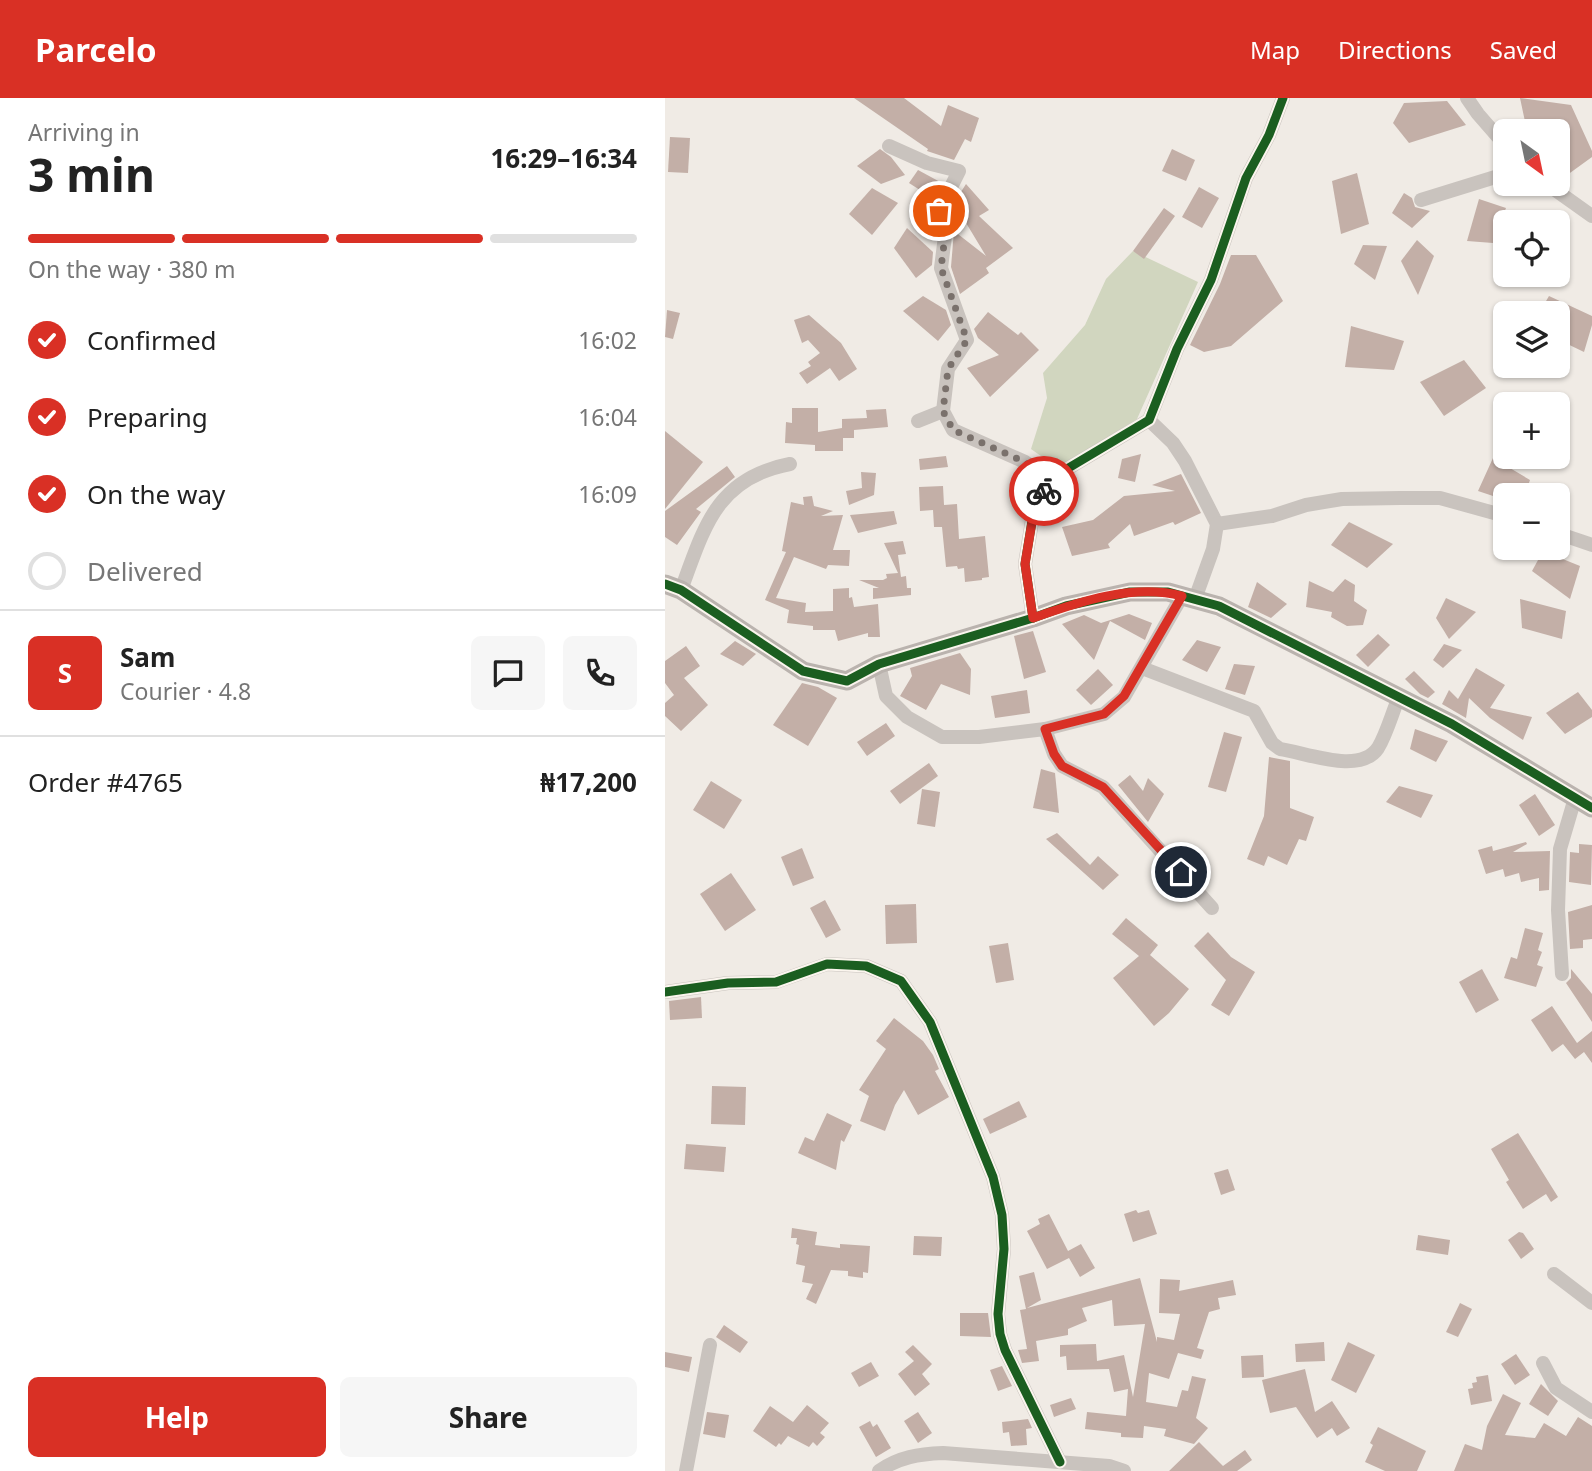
<!DOCTYPE html>
<html lang="en">
<head>
<meta charset="utf-8">
<style>
	:root { --surface:#fff; --page:#f6f6f6; --text:#222; --muted:#767676; --line:#e0e0e0; --accent:#d93025 }
	body { margin:0; font-family:"Noto Sans",sans-serif; background:var(--page); color:var(--text); height:100vh; display:flex; flex-direction:column; font-size:26px; white-space:nowrap }
	* { box-sizing:border-box; margin:0 }
	p { font-size:23px; color:var(--muted) }
	.icon { flex:none; width:38px; height:38px; fill:none; stroke:currentColor; stroke-width:2; stroke-linecap:round; stroke-linejoin:round }
	.map { position:relative; flex:1; overflow:hidden }
	.drawer { display:flex; flex-direction:column; background:var(--surface); width:665px }
	.drawer>* { flex:none }
	.needle { width:46px; rotate:147deg }
	.tools { position:absolute; left:828px; top:21px; display:grid; gap:14px }
	.tools a { display:grid; place-items:center; width:77px; height:77px; border-radius:10px; background:var(--surface); box-shadow:0 2px 5px #0004; font-size:35px }
	.pin { position:absolute; display:grid; place-items:center; width:60px; height:60px; color:#fff; margin:-30px; border:4px solid #fff; border-radius:50%; box-shadow:0 2px 7px #0007 }
	.courier { position:absolute; display:grid; place-items:center; width:70px; height:70px; margin:-35px; border:5px solid #d93025; border-radius:50%; background:#fff; color:#222; box-shadow:0 2px 9px #0007 }
	.head em { font-style:normal; font-weight:700 }
	.head div { display:flex; flex-direction:column-reverse }
	.head { display:flex; align-items:center; justify-content:space-between; height:119px; padding:0 28px }
	h1 { font-size:46px; font-weight:700; line-height:52px }
	.bar { display:grid; grid-template-columns:repeat(4,1fr); gap:10px 7px; align-content:center; height:84px; padding:0 28px }
	.bar i { height:9px; border-radius:5px; background:var(--line) }
	.bar .active { background:var(--accent) }
	.bar p { grid-column:span 4 }
	.line { display:flex; align-items:center; gap:18px; padding:0 28px; border-top:2px solid var(--line) }
	.line div { flex:1 }
	.round { display:grid; place-items:center; flex:none; width:74px; height:74px; border-radius:10px; background:var(--page) }
	ol { padding:0 28px; list-style:none }
	li { display:flex; align-items:center; gap:21px; height:77px }
	li p { margin-inline-start:auto }
	li .icon { padding:7px; border-radius:50%; background:var(--accent); color:#fff; stroke-width:4 }
	li:last-child { color:var(--muted) }
	li i { width:38px; height:38px; border:4px solid var(--line); border-radius:50% }
	.action { display:flex; gap:14px; margin-top:auto; padding:14px 28px }
	.action a { flex:1; height:80px; border-radius:10px; background:var(--accent); color:#fff; font-size:28px; font-weight:700; line-height:80px; text-align:center }
	.action a+a { background:var(--page); color:var(--text) }
	header { display:flex; align-items:center; gap:42px; box-sizing:border-box; height:98px; padding:0 35px; background:var(--accent); color:#fff }
	header strong { font-size:33px }
	nav { display:flex; gap:38px; margin-inline-start:auto; font-size:24px }
	main { display:flex; flex:1; min-height:0 }
	.map>svg:first-child { display:block }
	.green { fill:#d1d6bf }
	.building { fill:#c3afa7 }
	.lines { fill:none; stroke-linecap:round; stroke-linejoin:round }
	.street { stroke:#c9c3be; stroke-width:14 }
	.secondary { stroke:#bab3ae; stroke-width:19 }
	.cycleway-casing { stroke:#fbf5ee; stroke-width:13 }
	.cycleway { stroke:#1b5e20; stroke-width:9 }
	.done { stroke:#7a716c; stroke-width:7; stroke-dasharray:0 12.6 }
	.route { stroke:#d93025; stroke-width:9 }
</style>
</head>
<body>
<header>
<strong>Parcelo</strong>
<nav><a>Map</a><a>Directions</a><a>Saved</a></nav>
</header>
<main>
<section class="drawer">
<div class="head"><div><h1>3 min</h1><p>Arriving in</p></div><em>16:29–16:34</em></div>
<div class="bar"><i class="active"></i><i class="active"></i><i class="active"></i><i></i><p>On the way · 380 m</p></div>
<ol>
<li><svg class="icon" aria-label="check" viewBox="0 0 24 24"><path d="M5 12l5 5 9-10"/></svg>Confirmed<p>16:02</p></li>
<li><svg class="icon" aria-label="check" viewBox="0 0 24 24"><path d="M5 12l5 5 9-10"/></svg>Preparing<p>16:04</p></li>
<li><svg class="icon" aria-label="check" viewBox="0 0 24 24"><path d="M5 12l5 5 9-10"/></svg>On the way<p>16:09</p></li>
<li><i></i>Delivered</li>
</ol>
<div class="line" style="height:126px"><b class="round" style="background:var(--accent);color:#fff">S</b><div><b>Sam</b><p>Courier · 4.8</p></div><a class="round"><svg class="icon" aria-label="chat" viewBox="0 0 24 24"><path d="M4 5h16v11H9l-5 4z"/></svg></a><a class="round"><svg class="icon" aria-label="phone" viewBox="0 0 24 24"><path d="M5 4h4l2 5-3 2q2 4 5 5l2-3 5 2v4C11 20 4 13 5 4z"/></svg></a></div>
<div class="line" style="height:91px"><div>Order #4765</div><b>₦17,200</b></div>
<div class="action"><a>Help</a><a>Share</a></div>
</section>
<div class="map">
<svg width="927" height="1373" viewBox="0 0 927 1373">
	<rect width="100%" height="100%" fill="#f0ebe5"/>
	<path class="green" d="M468 153 533 184 472 321 393 370 366 351 382 300 378 275 420 227 441 181Z"/>
	<g class="building">
		<path d="M189 0H239L276 28 283 7 314 20 306 44 300 41 289 62 262 53 263 51Z"/>
		<path d="M855 0 906 7 927 53V59L898 80 892 76V33H862Z"/>
		<path d="M782 3 801 27 744 45 728 25 739 5Z"/>
		<path d="M5 39 25 40 23 75 3 74Z"/>
		<path d="M215 51 226 59 240 77 216 86 192 68Z"/>
		<path d="M507 51 530 62 521 83 497 73Z"/>
		<path d="M253 72 277 85 269 101 244 85Z"/>
		<path d="M692 75 704 126 676 136 667 83Z"/>
		<path d="M301 86 324 112 314 118 348 150 321 170 324 175 295 196 286 169 289 133 321 158 289 105Z"/>
		<path d="M534 89 554 100 537 130 517 119Z"/>
		<path d="M207 90 233 105 207 137 184 116Z"/>
		<path d="M739 95 747 100 750 109 765 113 747 130 727 115Z"/>
		<path d="M814 101 841 110 828 145 802 143Z"/>
		<path d="M499 110 510 118 479 161 468 153Z"/>
		<path d="M242 130 268 154 267 167 251 180 229 150Z"/>
		<path d="M752 142 769 158 753 197 736 163Z"/>
		<path d="M698 147 722 148 710 182 689 166Z"/>
		<path d="M566 157H591L618 203 566 248 539 254 525 247 555 186Z"/>
		<path d="M258 198 281 212 286 227 273 243 238 213Z"/>
		<path d="M884 198 927 218V227L919 254 892 241V215H874Z"/>
		<path d="M2 212 15 215 8 241 0 239Z"/>
		<path d="M323 214 353 237 356 234 374 252 325 299 302 270 334 257 313 240 309 231Z"/>
		<path d="M144 217 176 245 192 271 174 283 165 270 142 286 134 275 146 268 143 264 155 255 143 242 137 245 129 222Z"/>
		<path d="M686 228 739 243 729 272 680 269Z"/>
		<path d="M799 262 821 290 779 318 755 284Z"/>
		<path d="M127 310H153V334L177 330V321L202 320 201 312 221 311 223 329 189 332V340H178V353H150V347L120 345 121 324 127 325Z"/>
		<path d="M0 333 38 364 0 411Z"/>
		<path d="M476 356 470 384 453 380 457 361Z"/>
		<path d="M281 358 283 369 255 372 254 361Z"/>
		<path d="M828 360 865 382 860 397H840V402L813 393Z"/>
		<path d="M62 368 70 379 31 411 36 414 12 447 0 439V413Z"/>
		<path d="M196 374 211 375 209 397 184 407 181 393 197 390Z"/>
		<path d="M516 376 536 415 510 427 508 424 469 438 465 426 443 446 445 450 407 458 397 429 428 422 459 398 510 393 487 387Z"/>
		<path d="M278 388 279 407 292 406 294 441 320 438 324 479 317 480V482L300 484 299 470 293 471 292 468 281 469 277 429H269L268 412 255 413 254 389Z"/>
		<path d="M147 398 149 408 168 413 156 418 178 417 168 452H185L184 468 163 467 161 471 129 459 111 500 141 505 140 514 168 513V491L184 490V500L187 499 189 509 213 506 215 539H203V535L173 543 170 532H148V528L122 525 124 512 100 502 121 454 117 453 126 404 139 407 138 399Z"/>
		<path d="M229 413 232 426 193 435 185 417Z"/>
		<path d="M684 424 728 446 702 470 666 447Z"/>
		<path d="M238 443 241 456 233 457 236 479 241 478 242 490H246V497L208 501V490H214L194 482H218L222 480 221 476 233 475 219 445Z"/>
		<path d="M878 453 915 468 905 501 867 473Z"/>
		<path d="M680 481 690 487 689 503 702 512 698 527 682 528 666 519 667 514 641 509 644 483 668 494Z"/>
		<path d="M592 484 622 506 606 520 583 509Z"/>
		<path d="M781 500 811 514 784 541 771 520Z"/>
		<path d="M855 501 901 513 897 541 857 530Z"/>
		<path d="M464 516 487 525 480 542 445 523 429 562 397 526 419 517 436 525Z"/>
		<path d="M368 533 381 574 359 581 349 538Z"/>
		<path d="M713 536 725 547 703 569 691 557Z"/>
		<path d="M532 542 556 549 542 574 517 562Z"/>
		<path d="M70 543 91 556 78 568 55 556Z"/>
		<path d="M779 546 797 552 778 570 768 562Z"/>
		<path d="M21 548 35 568 19 580 43 607 16 633 0 618V605L9 597 0 585V563Z"/>
		<path d="M295 555 306 571 305 597 276 586 261 612 235 598 247 578 245 570Z"/>
		<path d="M569 566 590 568 580 597 560 591Z"/>
		<path d="M811 570 840 587 825 610 867 619 858 642 825 620 804 600 801 620 777 606 784 592 793 601Z"/>
		<path d="M433 571 448 587 426 607 411 592Z"/>
		<path d="M749 573 770 594 763 600 755 596 740 581Z"/>
		<path d="M137 585 153 589 172 600 143 648 108 627Z"/>
		<path d="M362 592 365 615 330 620 326 598Z"/>
		<path d="M913 594 927 612V619L900 636 881 615Z"/>
		<path d="M221 625 230 638 202 658 192 644Z"/>
		<path d="M750 631 783 643 771 664 745 651Z"/>
		<path d="M559 634 577 639 561 694 543 689Z"/>
		<path d="M604 659 625 663V710L649 719 641 743 634 741 622 767 603 758 599 768 582 761 599 718Z"/>
		<path d="M264 665 273 678 235 706 225 693Z"/>
		<path d="M376 671 390 675 394 715 368 710Z"/>
		<path d="M465 677 478 693 483 680 499 696 483 724 453 687Z"/>
		<path d="M46 683 77 702 59 731 28 712Z"/>
		<path d="M734 688 768 697 756 720 721 704Z"/>
		<path d="M257 691 275 694 270 729 252 726Z"/>
		<path d="M870 696 890 727 874 738 854 707Z"/>
		<path d="M392 735 425 767 433 758 454 777 438 792 381 741Z"/>
		<path d="M861 744 862 746 848 754 885 753 884 792 874 793V780L856 784 854 775 840 779 838 771 821 776 813 752 827 748 828 753Z"/>
		<path d="M914 746 927 747 926 787 904 784 905 754 914 755Z"/>
		<path d="M137 750 149 780 128 788 116 759Z"/>
		<path d="M66 775 91 812 60 833 35 796Z"/>
		<path d="M160 802 176 832 161 840 145 810Z"/>
		<path d="M251 806 252 845 221 846 220 807Z"/>
		<path d="M927 807V841L918 842V850L905 851 903 814Z"/>
		<path d="M461 820 493 847 485 857 524 891 504 915 489 928 448 880 474 858 447 836Z"/>
		<path d="M860 830 878 835 873 852 877 854 872 867 878 869 871 889 839 880 846 859 852 861Z"/>
		<path d="M543 834 566 859 590 874 564 918 546 907 561 882 529 848Z"/>
		<path d="M343 845 349 882 331 885 324 848Z"/>
		<path d="M817 871 834 902 811 915 794 884Z"/>
		<path d="M906 871 927 896V924L901 885 906 880Z"/>
		<path d="M36 899 37 920 5 922 4 903Z"/>
		<path d="M887 908 912 945 927 933V965L919 954 910 961 898 946 887 954 866 922Z"/>
		<path d="M229 920 258 943 268 957 274 971 270 973 284 999 253 1017 239 992 230 1007 220 1033 195 1023 204 998 194 992 221 951 211 943Z"/>
		<path d="M47 988 81 989 80 1027 46 1026Z"/>
		<path d="M354 1003 362 1019 325 1036 318 1021Z"/>
		<path d="M162 1015 187 1027 179 1044 176 1042 171 1072 133 1055 140 1039 149 1043Z"/>
		<path d="M853 1035 893 1099 886 1104 881 1096 858 1111 841 1084 844 1082 826 1051Z"/>
		<path d="M21 1046 61 1049 59 1074 19 1071Z"/>
		<path d="M563 1071 570 1092 556 1097 549 1075Z"/>
		<path d="M471 1112 473 1115 484 1112 492 1136 468 1144 459 1116Z"/>
		<path d="M384 1116 403 1153 416 1146 430 1170 415 1179 404 1160 382 1171 362 1133 375 1126 373 1121Z"/>
		<path d="M127 1130 152 1134 150 1147 175 1150V1146L205 1148 203 1175 198 1174V1180L183 1178V1173L166 1172 151 1206 141 1201 148 1186 137 1184 140 1168 131 1166 134 1147 131 1146 132 1140H126Z"/>
		<path d="M854 1134 858 1135 869 1151 856 1161 843 1142Z"/>
		<path d="M753 1137 785 1142 783 1157 751 1152Z"/>
		<path d="M249 1138 277 1139 276 1158 248 1157Z"/>
		<path d="M369 1174 376 1202 362 1210 475 1180 492 1244V1239L509 1242 515 1216 494 1215 495 1181 515 1182 514 1193 568 1182 571 1197 553 1200 555 1211 544 1214 532 1250 539 1252 536 1261 513 1255 504 1281 484 1275 481 1304 512 1309 517 1292 523 1293 527 1278 541 1281 531 1320 543 1330 529 1346 499 1338 501 1331 479 1328 478 1340 456 1339V1335L420 1331 422 1314 461 1318 463 1291 449 1294 444 1271 402 1272 401 1258 395 1259V1247L431 1246 432 1263 459 1257 468 1299 480 1226 449 1228 447 1202 417 1210 422 1223 403 1231V1237L371 1243 374 1263 357 1265 353 1252 362 1251 355 1212 361 1211 354 1178Z"/>
		<path d="M795 1205 807 1211 793 1239 781 1234Z"/>
		<path d="M295 1215H323L326 1239 295 1238Z"/>
		<path d="M59 1227 83 1244 75 1255 51 1239Z"/>
		<path d="M659 1244 660 1263 631 1264 630 1246Z"/>
		<path d="M683 1244 710 1257 691 1295 666 1282Z"/>
		<path d="M248 1247 267 1266 257 1276 265 1286 250 1298 233 1276 249 1263 240 1254Z"/>
		<path d="M0 1254 27 1259 24 1274 0 1269Z"/>
		<path d="M851 1256 865 1277 850 1287 836 1266Z"/>
		<path d="M598 1257 599 1279 577 1280 576 1258Z"/>
		<path d="M206 1264 214 1278 194 1289 186 1275Z"/>
		<path d="M337 1268 347 1288 333 1293 325 1272Z"/>
		<path d="M640 1271 650 1314 667 1303 685 1330 672 1338 667 1330 652 1340 631 1309 605 1315 597 1282Z"/>
		<path d="M823 1277 827 1303 806 1307 803 1291 808 1290 807 1285 812 1284 811 1279Z"/>
		<path d="M876 1286 893 1303 883 1318 864 1306Z"/>
		<path d="M838 1296 856 1305 840 1337 870 1340 879 1325 901 1338 913 1319 927 1328V1373H789L800 1346 817 1352 822 1328Z"/>
		<path d="M406 1300 411 1311 389 1319 385 1307Z"/>
		<path d="M142 1307 164 1325 155 1335 160 1339 152 1348 148 1344 144 1349 123 1338 116 1347 114 1345 111 1349 88 1333 105 1308 128 1324Z"/>
		<path d="M42 1314 64 1317 60 1340 38 1336Z"/>
		<path d="M253 1314 267 1335 253 1345 239 1323Z"/>
		<path d="M363 1321 367 1330 361 1331 362 1347 346 1348 344 1334 338 1335 337 1324Z"/>
		<path d="M205 1323 208 1329 212 1326 226 1350 211 1359 194 1329Z"/>
		<path d="M713 1329 761 1353 752 1373H720L700 1364 708 1347 705 1345Z"/>
		<path d="M534 1344 558 1368 580 1352 587 1362 572 1373H504Z"/>
	</g>
	<g class="lines">
		<g class="street">
			<path d="M802 0 813 16 840 47"/>
			<path d="M224 48 262 65 294 73 274 113 280 138 276 170 302 242 283 271 278 313 288 332 360 364 385 381"/>
			<path d="M882 86 927 118"/>
			<path d="M756 102 840 76"/>
			<path d="M484 322 508 345 520 363 552 426 548 451 530 501"/>
			<path d="M253 323 278 313"/>
			<path d="M552 426 607 418 641 407 677 401 735 400H775L840 418"/>
			<path d="M892 435 927 447"/>
			<path d="M16 492C39 430 51 380 125 366"/>
			<path d="M368 520 360 466 368 417 385 381 484 322 512 251 546 182 581 80 604 37 618 0"/>
			<path d="M214 566 221 598 242 619 277 639H314L380 631 439 616 459 599 517 498"/>
			<path d="M477 570 589 613 607 645 615 651C642 655 695 677 713 650 722 635 727 615 734 599"/>
			<path d="M380 631 389 656 397 668 438 689 547 810"/>
			<path d="M897 876 893 812 895 751 910 700"/>
			<path d="M0 894 63 885 111 884 162 866 201 868 236 883 265 924 328 1079 337 1117 339 1151 333 1216 335 1236 340 1252 395 1364"/>
			<path d="M889 1176 927 1205"/>
			<path d="M878 1265 891 1290 927 1314"/>
			<path d="M21 1373 45 1247"/>
			<path d="M214 1373C234 1359 254 1356 278 1355L444 1368 459 1373"/>
		</g>
		<path class="secondary" d="M0 486 16 492 138 573 182 583 214 566 368 520 401 508 465 494H503L554 508 787 626 927 710"/>
		<g class="cycleway-casing">
			<g id="cycleway">
				<path d="M0 486 16 492 138 573 182 583 214 566 368 520 401 508 465 494H503L554 508 787 626 927 710"/>
				<path d="M368 520 360 466 368 417 385 381 484 322 512 251 546 182 581 80 604 37 618 0"/>
				<path d="M0 894 63 885 111 884 162 866 201 868 236 883 265 924 328 1079 337 1117 339 1151 333 1216 335 1236 340 1252 395 1364"/>
			</g>
		</g>
		<use href="#cycleway" class="cycleway"/>
	</g>
	<g class="lines">
		<path class="done" d="M274 113 280 138 276 170 302 242 283 271 278 313 288 332 360 364 385 381 379 393"/>
		<path class="route" d="M379 393 368 418 360 466 368 520C413 504 469 485 517 498L459 598 439 616 380 631 389 656 397 668 438 689 516 774"/>
	</g>
</svg>
<div class="tools">
<a><svg class="needle" viewBox="-14 -14 28 28"><path d="M0-13l5 13h-10z" fill="#e53935"/><path d="M0 13l5-13h-10z" fill="#767676"/></svg></a>
<a><svg class="icon" aria-label="locate" viewBox="0 0 24 24"><circle cx="12" cy="12" r="6"/><path d="M12 2v4M12 18v4M2 12h4M18 12h4"/></svg></a>
<a><svg class="icon" aria-label="layers" viewBox="0 0 24 24"><path d="M12 4l9 5-9 5-9-5zM3 14l9 5 9-5"/></svg></a>
<a>+</a>
<a>−</a>
</div>
<div class="pin" style="left:274px;top:113px;background:#ea580c"><svg class="icon" aria-label="bag" viewBox="0 0 24 24"><path d="M5 8h14l-1 12H6zM9 8a3 3 0 0 1 6 0"/></svg></div>
<div class="pin" style="left:516px;top:774px;background:#1f2937"><svg class="icon" aria-label="home" viewBox="0 0 24 24"><path d="M3 11l9-7 9 7M6 9v11h12V9"/></svg></div>
<div class="courier" style="left:379px;top:393px"><svg class="icon" aria-label="bike" viewBox="0 0 24 24"><circle cx="6" cy="16" r="4"/><circle cx="18" cy="16" r="4"/><path d="M6 16l4-8h5l3 8M10 8l3 8H6M13 5h3"/></svg></div>
</div>
</main>
</body>
</html>
